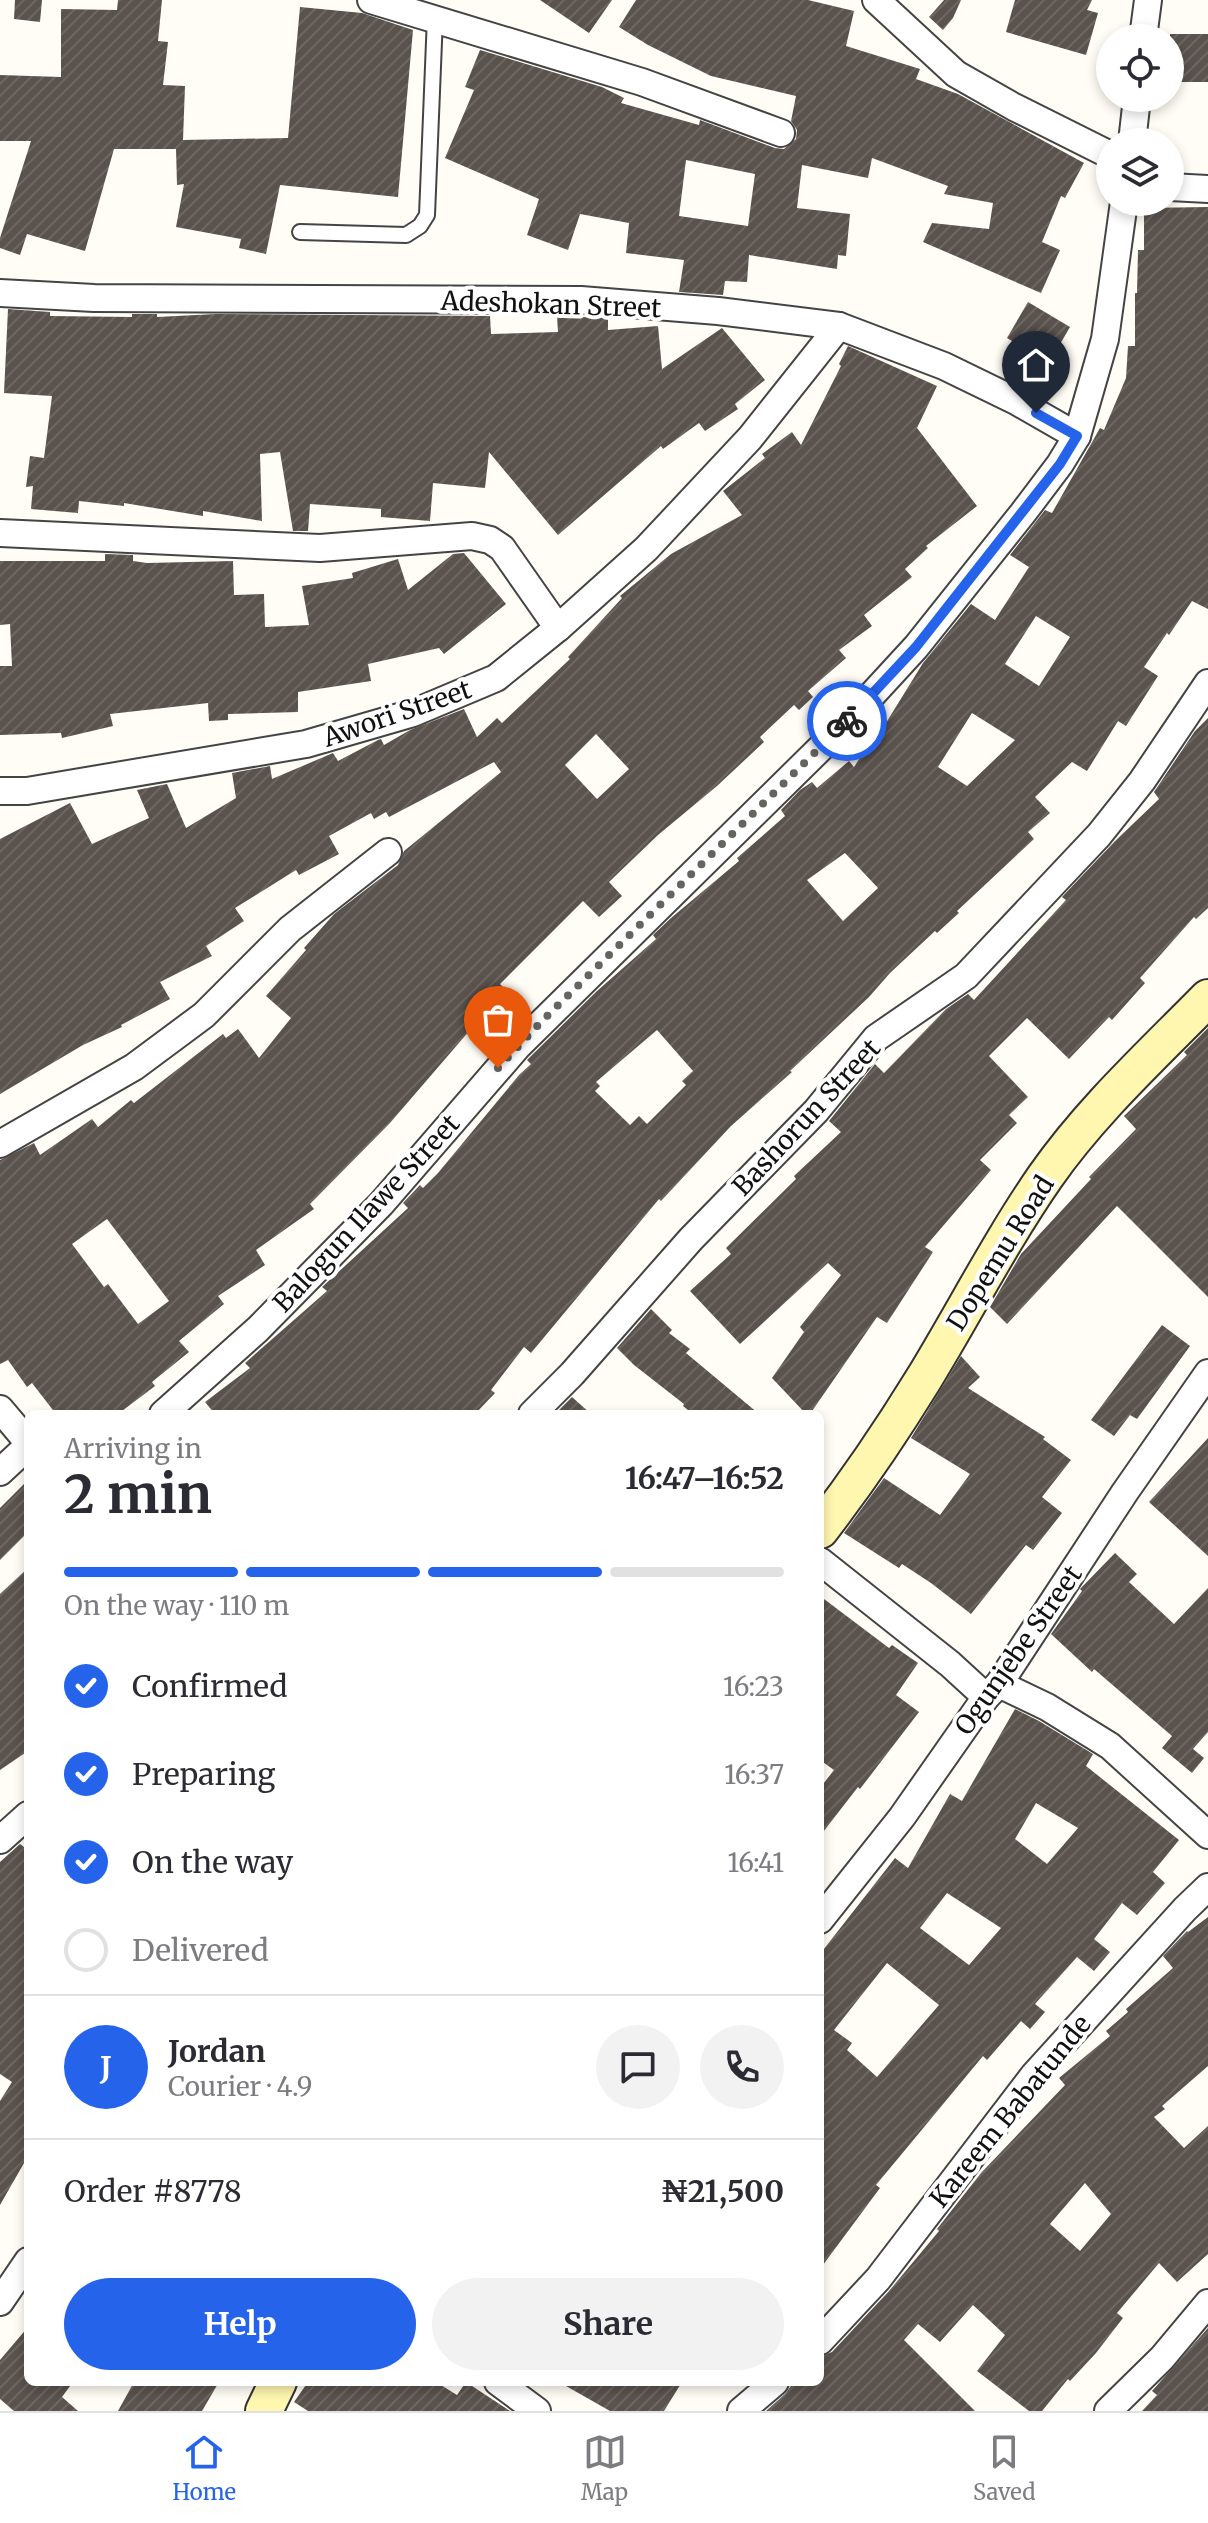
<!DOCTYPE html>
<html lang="en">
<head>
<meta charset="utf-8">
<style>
	:root { --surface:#fff; --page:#f2f2f3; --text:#2b2b33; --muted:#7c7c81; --line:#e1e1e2; --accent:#2563eb }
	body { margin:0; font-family:Merriweather,serif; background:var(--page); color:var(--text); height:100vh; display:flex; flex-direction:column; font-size:30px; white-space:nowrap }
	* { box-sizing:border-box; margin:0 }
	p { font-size:26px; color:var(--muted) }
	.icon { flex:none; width:44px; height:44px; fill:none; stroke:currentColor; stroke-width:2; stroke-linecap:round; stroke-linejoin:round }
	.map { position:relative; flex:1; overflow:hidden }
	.panel { position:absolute; left:24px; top:1410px; width:800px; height:976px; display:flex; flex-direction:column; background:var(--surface); border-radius:12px; box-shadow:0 4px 12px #0003 }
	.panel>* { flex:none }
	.buttons { position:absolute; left:1096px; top:24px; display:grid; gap:16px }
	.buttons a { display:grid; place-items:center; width:88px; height:88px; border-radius:50%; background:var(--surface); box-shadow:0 4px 12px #0003; font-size:40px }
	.pin { position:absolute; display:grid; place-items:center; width:68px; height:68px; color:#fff; margin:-82px -34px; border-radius:50% 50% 50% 0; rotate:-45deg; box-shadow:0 0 8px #0007 }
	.pin .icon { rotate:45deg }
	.courier { position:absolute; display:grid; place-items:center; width:80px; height:80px; margin:-40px; border:6px solid #2563eb; border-radius:50%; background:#fff; color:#222; box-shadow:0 2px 10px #0007 }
	.headline em { font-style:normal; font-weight:700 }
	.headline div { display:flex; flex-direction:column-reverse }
	.headline { display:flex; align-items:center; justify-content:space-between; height:136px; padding:0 40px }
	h1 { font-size:52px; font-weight:700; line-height:60px }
	.bar { display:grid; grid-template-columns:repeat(4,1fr); gap:12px 8px; align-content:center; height:96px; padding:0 40px }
	.bar i { height:10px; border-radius:6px; background:var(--line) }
	.bar .active { background:var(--accent) }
	.bar p { grid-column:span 4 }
	.line { display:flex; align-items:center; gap:20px; padding:0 40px; border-top:2px solid var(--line) }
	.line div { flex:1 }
	.round { display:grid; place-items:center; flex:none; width:84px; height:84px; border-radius:42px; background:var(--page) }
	ol { padding:0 40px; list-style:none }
	li { display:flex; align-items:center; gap:24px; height:88px }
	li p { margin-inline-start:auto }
	li .icon { padding:8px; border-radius:50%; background:var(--accent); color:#fff; stroke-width:4 }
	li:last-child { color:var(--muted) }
	li i { width:44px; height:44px; border:4px solid var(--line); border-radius:50% }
	.button { display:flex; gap:16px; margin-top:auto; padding:16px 40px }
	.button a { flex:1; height:92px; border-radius:48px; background:var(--accent); color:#fff; font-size:32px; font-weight:700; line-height:92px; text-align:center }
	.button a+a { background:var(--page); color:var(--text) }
	.tab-bar { display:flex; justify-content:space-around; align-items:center; height:112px; border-top:2px solid var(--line); background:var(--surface); font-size:22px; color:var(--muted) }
	.tab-bar a { display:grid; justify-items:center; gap:4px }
	.tab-bar .active { color:var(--accent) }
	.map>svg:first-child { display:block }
	.building { fill:url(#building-hatch); fill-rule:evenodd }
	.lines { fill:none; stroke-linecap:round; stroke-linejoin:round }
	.lane-casing { stroke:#444; stroke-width:18 }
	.street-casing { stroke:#444; stroke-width:30 }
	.secondary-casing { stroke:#333; stroke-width:40 }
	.lane { stroke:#fff; stroke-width:14 }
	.street { stroke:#fff; stroke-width:26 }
	.secondary { stroke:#fff6b0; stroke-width:36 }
	.done { stroke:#646461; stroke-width:8; stroke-dasharray:0 14.4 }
	.route { stroke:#2563eb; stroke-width:10 }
	.labels { text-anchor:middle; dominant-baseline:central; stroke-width:8; stroke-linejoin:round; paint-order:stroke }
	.street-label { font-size:26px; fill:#111; stroke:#fff }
</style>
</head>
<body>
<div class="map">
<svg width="1208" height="2411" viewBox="0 0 1208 2411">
	<defs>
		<pattern id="building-hatch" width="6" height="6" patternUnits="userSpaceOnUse" patternTransform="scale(2)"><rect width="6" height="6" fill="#5a524d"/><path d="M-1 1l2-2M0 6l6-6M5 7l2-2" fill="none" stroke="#6d6662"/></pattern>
	</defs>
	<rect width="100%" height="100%" fill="#fffdf5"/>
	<g class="building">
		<path d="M15 0H42L40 22 14 19Z"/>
		<path d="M118 0H162L158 41 168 42 163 85 185 86 183 140 288 138 300 7 362 13 413 30 398 197 280 185 266 254 239 248 241 239 176 227 184 184 177 185 176 149H114L85 251 27 234 20 255 0 248V238L31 141H0V75L61 77V9L117 10Z"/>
		<path d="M540 0H612L589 33Z"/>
		<path d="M636 0H808L854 11 846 46 920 69 916 79 958 94 1084 163 1065 198 1061 196 1042 242 1060 250 1041 293 923 242 932 223 989 229 993 203 944 194 948 186 872 158 868 178 802 165 797 208 850 214 846 256 838 255 837 269 749 255 747 282 725 281 723 295 679 292 684 260 626 253 629 223 580 214 568 250 527 235 539 199 445 158 474 90 465 87 480 50 602 87 624 98 621 103 699 125 700 120 775 148 784 149 796 139 797 130 791 121 796 96 711 76 648 45 619 27ZM686 160 755 174 748 226 679 216Z"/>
		<path d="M944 0H961L953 18 943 30 929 17Z"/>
		<path d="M1015 0H1092L1087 10 1098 13 1086 55 1006 32Z"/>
		<rect x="1170" y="34" width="38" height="48"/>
		<path d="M1208 207V609L1192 601 1169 635 1167 633 1144 667 1158 676 1126 726 1118 721 1087 771 1072 762 1035 797 1050 813 1028 832 1034 839 957 911 959 913 937 933 935 931 890 973 869 997 790 1071 792 1072 731 1126 661 1201 659 1199 531 1353 524 1347 491 1390 495 1393 475 1414H215L205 1402 250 1368 245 1363 327 1291 322 1287 408 1208 403 1203 420 1185 423 1188 438 1173 519 1075 531 1064 527 1060 530 1057 597 991 656 939 653 935 671 918 739 861 737 858 785 816 781 810 800 790 812 782 817 788 849 761 854 767 878 729 881 731 923 663 971 604 995 620 1029 567 1010 555 1045 510 1052 513 1100 428 1104 430 1126 378 1128 346H1135V293H1137L1138 250H1144V208ZM1036 616 1070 637 1039 686 1005 664ZM972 713 1015 740 967 786 938 767ZM845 853 878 888 843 921 807 880ZM657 1030 693 1071 682 1081 686 1085 647 1124 639 1116 630 1125 595 1091 600 1086 596 1082Z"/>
		<path d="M1028 302 1070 327 1049 363 1007 338Z"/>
		<path d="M8 309 50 312V316L132 317V314H157V317L216 314 490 316 491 334 558 332 557 316 608 318V330L658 326 662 369 722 328 765 380 735 404 738 409 705 431 699 423 663 449 661 446 558 535 489 452 485 488 433 483 430 521 381 517V509L310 504 308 531H293L280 452 260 454 262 521 203 511V516L124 503V506L79 501 78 513 31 509 33 486 26 487 30 456 44 458 52 396 4 393Z"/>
		<path d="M848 346 937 386 917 428 977 506 926 546 928 548 905 569 912 577 864 615 872 626 839 650 846 658 808 691 813 697 799 710 794 705 760 737 764 742 717 786 658 835 609 882 622 896 599 917 583 901 500 984 505 989 501 992 511 1000 487 1031 477 1022 390 1123 310 1204 314 1209 256 1250 265 1265 218 1296 224 1304 179 1341 189 1352 152 1382 155 1386 118 1414H56L32 1383 27 1387 8 1360 0 1364V1160L34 1143 40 1155 92 1119 98 1127 131 1100 134 1103 223 1034 226 1038 238 1029 259 1058 291 1018 266 996 306 950 304 948 334 914 398 865 404 851 501 772 494 762 389 817 386 812 374 819 371 813 329 836 339 854 299 875 296 870 235 908 244 921 206 946 212 956 160 982 170 999 121 1025 122 1027 83 1045 0 1094V839L70 803 92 844 149 818 137 790 167 784 186 828 236 798 232 773 270 766 272 779 333 753 338 761 378 740 381 739 384 745 410 730 464 709 477 737 497 718 502 723 570 659 568 657 622 598 620 596 671 554 742 515 723 491 765 458 762 454 792 432 801 445 841 366 839 364ZM596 734 629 769 597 799 565 765ZM107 1219 169 1301 138 1324 108 1284 104 1287 72 1244Z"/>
		<path d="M464 553 506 604 444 654 439 648 368 664 371 681 298 692V712L228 714V720L209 721 208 703 110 714 113 726 62 738 61 733 0 735V666H12L10 624 0 625V561H105V554L133 555V561L147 563 233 561 234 595 264 594 265 627 309 625 302 586 353 578 352 573 398 559 408 590 453 554Z"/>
		<path d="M1208 718V908L1196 919 1194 917 1140 978 1145 983 1112 1020 1109 1017 1069 1059 1027 1018 989 1056 1028 1097 1009 1115 1017 1123 980 1160 991 1170 925 1247 933 1252 887 1323 877 1317 810 1414H806L772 1378 804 1332 800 1327 841 1275 828 1263 740 1344 690 1291 731 1254 726 1248 796 1179 794 1176 841 1132 829 1121 875 1064 884 1073 946 1009 968 994 974 1000 1066 900 1062 897 1115 841 1159 799 1154 792 1195 731Z"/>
		<path d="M1208 1028V1297L1117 1206 1007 1324 990 1307 1021 1254 1091 1179 1089 1177 1136 1129 1124 1116 1187 1055 1184 1052Z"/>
		<path d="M651 1309 672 1330 669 1333 690 1349 686 1353 759 1414H693L683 1406 684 1404 634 1365 617 1348Z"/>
		<path d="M1162 1325 1190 1346 1137 1419 1130 1415 1114 1436 1091 1420Z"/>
		<path d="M961 1356 980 1377 968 1388 1045 1437 1043 1439 1071 1460 1042 1497 1062 1513 1033 1550 1026 1545 971 1614 931 1583 902 1564 899 1568 844 1533 884 1478 940 1515 970 1474 911 1438Z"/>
		<path d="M572 1397 591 1414H555Z"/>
		<path d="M1208 1438V1556L1149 1502Z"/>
		<path d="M28 1480V1532L0 1560V1508Z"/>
		<path d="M1115 1553 1137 1574 1129 1582 1174 1624 1208 1588V1732L1193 1749 1204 1758 1192 1773 1162 1748 1172 1736 1094 1669 1092 1672 1051 1634 1082 1591 1080 1589Z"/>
		<path d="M28 1568V1751L0 1770V1594Z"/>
		<path d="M820 1596 889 1648 892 1645 918 1663 896 1695 919 1712 860 1789 858 1787 820 1836V1788L834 1770 820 1760Z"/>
		<path d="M1015 1709 1039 1721 1093 1754 1086 1766 1179 1840 1153 1872 1165 1883 1137 1915 1122 1903 1094 1939 1110 1952 1094 1971 1077 1957 1035 2004 1045 2012 1030 2029 1021 2021 987 2060 983 2056 876 2185 880 2188 820 2269V1954L895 1858 908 1868 950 1794 962 1801ZM1036 1803 1078 1828 1047 1864 1015 1839ZM947 1893 1001 1928 969 1965 920 1928ZM887 1963 939 2005 877 2077 847 2050 852 2043 834 2030Z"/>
		<path d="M20 1844 28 1850V2156L0 2205V2101L12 2082 0 2074V1862Z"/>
		<path d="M1208 1917V2066L1162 2106 1165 2109 1154 2117 1184 2148 1208 2126V2254L1177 2282 1159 2263 1117 2313 1123 2318 1096 2353 1070 2381 1068 2379 1042 2411H1029L977 2371 1005 2335 973 2305 940 2342 918 2324 904 2340 975 2411H766L785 2394 794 2382H820V2357L832 2352 889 2291 939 2231 937 2229 981 2173 1065 2085 1059 2078 1110 2036 1106 2031 1128 2012 1126 2009 1173 1968 1163 1956 1187 1931 1188 1932ZM1085 2183 1111 2214 1080 2251 1050 2224Z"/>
		<path d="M28 2327V2382H73L62 2397 78 2411H14L0 2399V2360Z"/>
		<path d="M1208 2328V2411H1142L1157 2395 1152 2391Z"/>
		<path d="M134 2382H219L202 2411H118Z"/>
		<path d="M308 2382H436L457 2395 466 2382 510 2411H308L294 2402Z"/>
		<path d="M559 2382H682L664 2411H610Z"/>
	</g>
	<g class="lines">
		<g class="lane-casing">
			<path id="lane" d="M300 232 406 235 420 226 427 215 435 17"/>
		</g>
		<g class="street-casing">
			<g id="street">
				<path d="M371 0 642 82 781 133"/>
				<path d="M876 0 956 74 1014 107 1110 155"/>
				<path d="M1143 38 1148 0"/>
				<path d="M1132 142 1137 98"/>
				<path d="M1170 187 1208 189"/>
				<path d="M0 293 94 298 581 300 718 311 839 326 944 366 1016 401 1077 436"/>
				<path d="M0 533 320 548 472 536 490 540 502 548 558 628"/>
				<path d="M0 791H27L306 744 413 713 496 678 558 628 646 549 750 438 839 326"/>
				<path d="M0 1144 134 1067 204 1015 290 929 388 852"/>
				<path d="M0 1409 28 1442"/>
				<path d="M163 1414 258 1329 381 1204 518 1046 847 722 916 647 1023 513 1060 464 1077 436 1105 339 1124 202"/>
				<path d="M532 1414 572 1374 691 1239 816 1111 876 1038 966 976 1099 835 1142 781 1208 683"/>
				<path d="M0 1472 28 1446"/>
				<path d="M820 1561 950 1664 986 1697"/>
				<path d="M999 1684 1047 1707 1110 1746 1208 1835"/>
				<path d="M0 1840 28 1815"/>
				<path d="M820 1920 902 1817 986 1697 999 1684 1125 1492 1208 1373"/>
				<path d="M0 2302 28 2261"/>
				<path d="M820 2341 878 2279 1034 2075 1185 1909 1208 1887"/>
				<path d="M498 2382 537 2411"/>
				<path d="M741 2411 775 2382"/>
				<path d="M1108 2411 1162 2358 1208 2303"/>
			</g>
		</g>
		<g class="secondary-casing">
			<g id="secondary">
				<path d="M820 1530C857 1482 891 1432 923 1380 964 1313 1000 1242 1045 1177 1091 1111 1152 1055 1208 998"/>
				<path d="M264 2411 278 2382"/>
			</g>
		</g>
		<use href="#lane" class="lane"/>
		<use href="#street" class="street"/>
		<use href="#secondary" class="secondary"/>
	</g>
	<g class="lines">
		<path class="done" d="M498 1068 540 1023 847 721"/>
		<path class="route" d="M847 721 916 647 1060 464 1077 436 1036 413"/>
	</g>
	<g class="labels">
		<g class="street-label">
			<text transform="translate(551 304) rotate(2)">Adeshokan Street</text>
			<text transform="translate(397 713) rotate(-19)">Awori Street</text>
			<text transform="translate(806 1117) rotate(-47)">Bashorun Street</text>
			<text transform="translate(366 1213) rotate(-47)">Balogun Ilawe Street</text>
			<text transform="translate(1000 1253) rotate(-58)">Dopemu Road</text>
			<text transform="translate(1018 1650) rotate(-55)">Ogunjebe Street</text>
			<text transform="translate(1010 2111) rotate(-51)">Kareem Babatunde</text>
		</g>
	</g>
</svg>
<div class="buttons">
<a><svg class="icon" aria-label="locate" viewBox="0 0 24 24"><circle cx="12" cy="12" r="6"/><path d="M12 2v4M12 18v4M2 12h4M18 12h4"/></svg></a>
<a><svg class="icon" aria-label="layers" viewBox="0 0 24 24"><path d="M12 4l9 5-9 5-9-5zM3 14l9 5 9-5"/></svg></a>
</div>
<div class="pin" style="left:498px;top:1068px;background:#ea580c"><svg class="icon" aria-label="bag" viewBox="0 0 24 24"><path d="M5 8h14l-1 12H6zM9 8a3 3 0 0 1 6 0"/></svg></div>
<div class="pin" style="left:1036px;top:413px;background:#1f2937"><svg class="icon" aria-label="home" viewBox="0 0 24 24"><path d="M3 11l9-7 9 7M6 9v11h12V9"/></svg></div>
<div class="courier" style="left:847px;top:721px"><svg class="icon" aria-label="bike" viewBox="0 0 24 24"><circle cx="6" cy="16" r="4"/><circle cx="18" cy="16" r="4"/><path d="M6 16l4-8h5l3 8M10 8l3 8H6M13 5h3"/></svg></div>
<section class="panel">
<div class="headline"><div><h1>2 min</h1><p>Arriving in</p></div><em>16:47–16:52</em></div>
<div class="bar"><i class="active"></i><i class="active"></i><i class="active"></i><i></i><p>On the way · 110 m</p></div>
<ol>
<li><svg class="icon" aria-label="check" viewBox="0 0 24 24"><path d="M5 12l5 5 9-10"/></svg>Confirmed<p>16:23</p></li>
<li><svg class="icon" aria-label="check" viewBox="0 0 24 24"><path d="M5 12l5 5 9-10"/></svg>Preparing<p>16:37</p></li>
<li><svg class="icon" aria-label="check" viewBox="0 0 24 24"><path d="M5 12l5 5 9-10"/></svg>On the way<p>16:41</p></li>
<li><i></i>Delivered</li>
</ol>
<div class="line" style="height:144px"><b class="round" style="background:var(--accent);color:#fff">J</b><div><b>Jordan</b><p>Courier · 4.9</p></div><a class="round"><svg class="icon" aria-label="chat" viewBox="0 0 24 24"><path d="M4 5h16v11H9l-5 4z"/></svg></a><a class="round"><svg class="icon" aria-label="phone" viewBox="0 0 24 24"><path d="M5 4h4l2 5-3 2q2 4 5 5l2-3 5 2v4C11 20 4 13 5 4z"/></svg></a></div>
<div class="line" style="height:104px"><div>Order #8778</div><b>₦21,500</b></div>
<div class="button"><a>Help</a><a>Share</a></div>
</section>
</div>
<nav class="tab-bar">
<a class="active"><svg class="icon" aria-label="home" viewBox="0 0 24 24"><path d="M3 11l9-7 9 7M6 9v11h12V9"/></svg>Home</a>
<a><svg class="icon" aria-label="map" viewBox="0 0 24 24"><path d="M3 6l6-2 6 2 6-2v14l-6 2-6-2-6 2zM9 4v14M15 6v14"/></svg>Map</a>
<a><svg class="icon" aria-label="saved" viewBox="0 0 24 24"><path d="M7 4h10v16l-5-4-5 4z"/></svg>Saved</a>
</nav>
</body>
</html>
